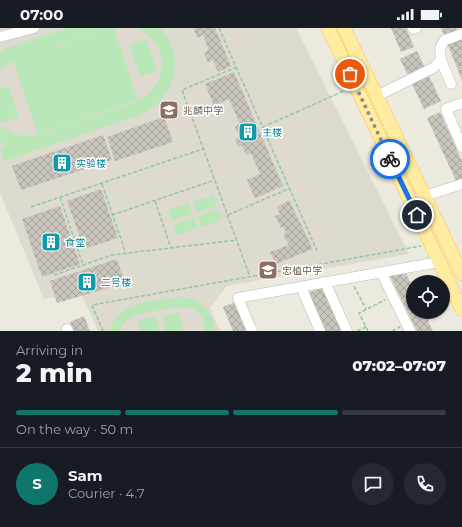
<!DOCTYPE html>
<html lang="en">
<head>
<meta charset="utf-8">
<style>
	:root { --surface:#171b24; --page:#242831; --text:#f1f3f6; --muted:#9ea1a6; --line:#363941; --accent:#0f766e }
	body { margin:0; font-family:Montserrat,"Noto Sans SC",sans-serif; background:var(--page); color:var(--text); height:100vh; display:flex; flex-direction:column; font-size:15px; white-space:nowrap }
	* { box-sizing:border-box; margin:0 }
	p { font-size:13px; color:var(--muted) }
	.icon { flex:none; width:22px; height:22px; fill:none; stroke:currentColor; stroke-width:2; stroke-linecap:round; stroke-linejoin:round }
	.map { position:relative; height:303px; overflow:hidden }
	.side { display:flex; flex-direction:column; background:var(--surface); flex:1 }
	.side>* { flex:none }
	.controls { position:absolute; left:406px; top:247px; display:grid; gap:8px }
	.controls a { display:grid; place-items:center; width:44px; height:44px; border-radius:50%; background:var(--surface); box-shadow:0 1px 3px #0004; font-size:20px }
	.pin { position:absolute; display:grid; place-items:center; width:34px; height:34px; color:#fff; margin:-17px; border:2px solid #fff; border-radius:50%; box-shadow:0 1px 4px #0007 }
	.courier { position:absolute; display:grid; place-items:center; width:40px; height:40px; margin:-20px; border:3px solid #1a73e8; border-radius:50%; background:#fff; color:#222; box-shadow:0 1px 5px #0007 }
	.headline em { font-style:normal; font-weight:800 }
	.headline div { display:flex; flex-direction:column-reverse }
	.headline { display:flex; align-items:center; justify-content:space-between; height:68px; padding:0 16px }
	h1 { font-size:26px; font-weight:800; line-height:30px }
	.bar { display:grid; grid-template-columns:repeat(4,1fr); gap:6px 4px; align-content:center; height:48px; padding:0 16px }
	.bar i { height:5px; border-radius:3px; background:var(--line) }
	.bar .active { background:var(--accent) }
	.bar p { grid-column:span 4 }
	.line { display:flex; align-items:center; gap:10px; padding:0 16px; border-top:1px solid var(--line) }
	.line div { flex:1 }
	.round { display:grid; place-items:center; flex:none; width:42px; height:42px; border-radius:21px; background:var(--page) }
	.status { display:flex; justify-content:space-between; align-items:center; height:28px; padding:0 20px; background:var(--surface); direction:ltr }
	.status svg { height:11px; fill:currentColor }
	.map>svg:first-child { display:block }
	.education { fill:#dfdacf }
	.park { fill:#b9e7b7 }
	.building { fill:url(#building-cross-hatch) }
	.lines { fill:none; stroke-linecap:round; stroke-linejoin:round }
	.minor-casing { stroke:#b6babf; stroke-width:11 }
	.major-casing { stroke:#fdc446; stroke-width:14 }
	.path { stroke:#90c89e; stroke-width:1.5; stroke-dasharray:4 2; stroke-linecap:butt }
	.minor { stroke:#fff; stroke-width:10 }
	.major { stroke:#ffeca0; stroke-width:13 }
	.done { stroke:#8b8d8d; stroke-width:4; stroke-dasharray:0 7.2 }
	.route { stroke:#1a73e8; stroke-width:5 }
	.labels { text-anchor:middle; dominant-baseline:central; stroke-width:3; stroke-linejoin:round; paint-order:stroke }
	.education-label { font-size:10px; fill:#785e54; stroke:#fff; text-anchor:start }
	.culture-label { font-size:10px; fill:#0d838f; stroke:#fff; text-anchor:start }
</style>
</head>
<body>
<div class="status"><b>07:00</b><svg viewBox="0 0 49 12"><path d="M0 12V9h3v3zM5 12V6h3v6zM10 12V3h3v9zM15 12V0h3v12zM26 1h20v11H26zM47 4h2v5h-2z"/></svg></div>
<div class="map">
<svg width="462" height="303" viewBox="0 0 462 303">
	<defs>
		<pattern id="building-cross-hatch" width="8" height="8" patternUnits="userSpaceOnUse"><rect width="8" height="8" fill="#c9c5bd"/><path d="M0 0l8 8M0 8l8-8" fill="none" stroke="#a6a39d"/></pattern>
	</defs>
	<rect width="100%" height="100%" fill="#ece9de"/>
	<path class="education" d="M0 0H296L409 226 227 258 210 280 220 303H98L81 265 44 271 0 165Z"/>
	<g class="park">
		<path d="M67 0H108L31 27 111 0H114L138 72 38 106 13 33 0 41V24L7 20Z"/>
		<path d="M137 0H160C187 29 176 71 140 87L5 133 0 120 7 118 0 114V97C11 106 23 110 37 107L136 74C169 60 171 15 137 0Z"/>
		<path d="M146 11 157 43 140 48 129 17Z"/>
		<path d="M8 58 19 89 2 95 0 91V61Z"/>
		<path d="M214 167 217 178 196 184 193 174Z"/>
		<path d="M189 175 192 186 172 193 168 182Z"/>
		<path d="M218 181 222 192 201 199 198 188Z"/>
		<path d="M194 190 198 200 177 207 174 196Z"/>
		<path d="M176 269C197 267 214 282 214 303H205C205 272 176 279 155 283 148 284 138 285 131 289 126 292 122 297 121 303H110C117 273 151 274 176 269Z"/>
		<path d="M179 284 183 303H165L162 288Z"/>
		<path d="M156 289 159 303H141L138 292Z"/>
	</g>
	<g class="building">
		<path d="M194 0H215L231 38 218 44 213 32 208 34 204 25 209 22 203 7 197 10Z"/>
		<path d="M391 0H406L414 19 401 24Z"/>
		<path d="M441 0H456L458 4 445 9Z"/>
		<path d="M461 9 462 12V52L447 15Z"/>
		<path d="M417 23 441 73 424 81 400 31Z"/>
		<path d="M234 44 283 158 255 170 247 152 260 146 251 125 246 127 242 118 238 119 235 111 239 109 235 98 240 96 229 71 214 78 205 56Z"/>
		<path d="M440 84 462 133V153L457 155 427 90Z"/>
		<path d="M164 89 173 114 115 133 107 109Z"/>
		<path d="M103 107 112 132 21 162 12 138Z"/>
		<path d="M101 161 118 210 84 221 67 173Z"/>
		<path d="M289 172 313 221 276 236 270 224 289 217 283 207 286 205 283 199 281 200 275 188 280 186 277 179Z"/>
		<path d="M60 178 80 236 42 249 22 191Z"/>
		<path d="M117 231 125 255 57 275 50 253Z"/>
		<path d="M404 241 413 260V284H424L433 303H417L390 248Z"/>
		<path d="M322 259 342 303H326L309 265Z"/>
		<path d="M235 274 248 303H233L223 279Z"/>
		<path d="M84 288 90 303H74L70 294Z"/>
	</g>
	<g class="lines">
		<g class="minor-casing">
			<g id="minor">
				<path d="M413 0V1L416 0"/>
				<path d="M0 9 34 0"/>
				<path d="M441 32 451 56"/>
				<path d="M377 68 433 40 441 32C440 24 439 18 445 12L462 6"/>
				<path d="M462 75 446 81 462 119"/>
				<path d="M425 168 462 156"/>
				<path d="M381 244 410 303"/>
				<path d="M325 254 347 303"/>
				<path d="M301 259 320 303"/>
				<path d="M67 301 68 303"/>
				<path d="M252 303 238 270 439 234"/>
			</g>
		</g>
		<g class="major-casing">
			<g id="major">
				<path d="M328 0 462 282"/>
				<path d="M344 0 462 246"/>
			</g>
		</g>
		<g class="path">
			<path d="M219 0 317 223"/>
			<path d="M237 39 182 62 250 249"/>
			<path d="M263 99 346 62"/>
			<path d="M102 156 126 226"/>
			<path d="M60 169 83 237"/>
			<path d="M155 173 171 220"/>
			<path d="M31 179 203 121"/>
			<path d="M112 187 215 152"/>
			<path d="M228 187 290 160"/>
			<path d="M54 247 112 227 237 212"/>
			<path d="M354 258 366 281"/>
			<path d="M103 303 92 277 421 218"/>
			<path d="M357 303 366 299"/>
			<path d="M368 303 359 285 385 272"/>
			<path d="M392 303 400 299"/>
		</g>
		<use href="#minor" class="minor"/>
		<use href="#major" class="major"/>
	</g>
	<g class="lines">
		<path class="done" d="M350 46 390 131"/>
		<path class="route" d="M390 131 417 187"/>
	</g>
	<defs>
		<g id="school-square" transform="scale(1)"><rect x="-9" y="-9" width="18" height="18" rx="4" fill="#8d6e63" stroke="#fff"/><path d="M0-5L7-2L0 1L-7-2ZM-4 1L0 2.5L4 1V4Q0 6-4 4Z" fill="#fff"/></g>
		<g id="building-square" transform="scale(1)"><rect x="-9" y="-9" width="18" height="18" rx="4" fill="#0f9aa8" stroke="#fff"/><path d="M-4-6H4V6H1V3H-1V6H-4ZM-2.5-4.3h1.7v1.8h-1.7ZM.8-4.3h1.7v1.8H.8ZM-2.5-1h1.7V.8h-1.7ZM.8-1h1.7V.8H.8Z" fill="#fff"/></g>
	</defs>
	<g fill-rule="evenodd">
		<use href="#school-square" x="169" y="82"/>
		<use href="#building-square" x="248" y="104"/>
		<use href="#building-square" x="62" y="135"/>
		<use href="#building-square" x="51" y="214"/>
		<use href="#school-square" x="268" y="242"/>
		<use href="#building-square" x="87" y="254"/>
	</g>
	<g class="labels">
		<g class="education-label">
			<text x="183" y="82">兆麟中学</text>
			<text x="282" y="242">忠植中学</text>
		</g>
		<g class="culture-label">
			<text x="262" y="104">主楼</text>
			<text x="76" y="135">实验楼</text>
			<text x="65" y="214">食堂</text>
			<text x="101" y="254">二号楼</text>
		</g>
	</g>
</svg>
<div class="controls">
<a><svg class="icon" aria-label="locate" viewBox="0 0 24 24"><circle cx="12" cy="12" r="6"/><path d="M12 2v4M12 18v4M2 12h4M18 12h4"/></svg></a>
</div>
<div class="pin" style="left:350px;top:46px;background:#ea580c"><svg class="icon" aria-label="bag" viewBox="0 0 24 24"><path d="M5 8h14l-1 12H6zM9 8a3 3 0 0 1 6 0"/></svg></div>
<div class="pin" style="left:417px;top:187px;background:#1f2937"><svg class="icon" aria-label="home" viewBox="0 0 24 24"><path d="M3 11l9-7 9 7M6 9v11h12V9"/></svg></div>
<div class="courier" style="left:390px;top:131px"><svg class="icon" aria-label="bike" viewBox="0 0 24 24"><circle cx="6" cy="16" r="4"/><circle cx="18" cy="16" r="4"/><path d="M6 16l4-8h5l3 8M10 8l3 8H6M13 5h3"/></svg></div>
</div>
<section class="side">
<div class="headline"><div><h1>2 min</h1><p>Arriving in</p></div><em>07:02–07:07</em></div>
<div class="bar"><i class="active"></i><i class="active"></i><i class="active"></i><i></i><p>On the way · 50 m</p></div>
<div class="line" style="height:72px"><b class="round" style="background:var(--accent);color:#fff">S</b><div><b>Sam</b><p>Courier · 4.7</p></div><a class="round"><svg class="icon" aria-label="chat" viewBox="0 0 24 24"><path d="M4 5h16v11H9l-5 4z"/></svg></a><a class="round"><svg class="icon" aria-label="phone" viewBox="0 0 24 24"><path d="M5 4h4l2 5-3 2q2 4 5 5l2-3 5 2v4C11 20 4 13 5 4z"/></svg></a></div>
</section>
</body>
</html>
